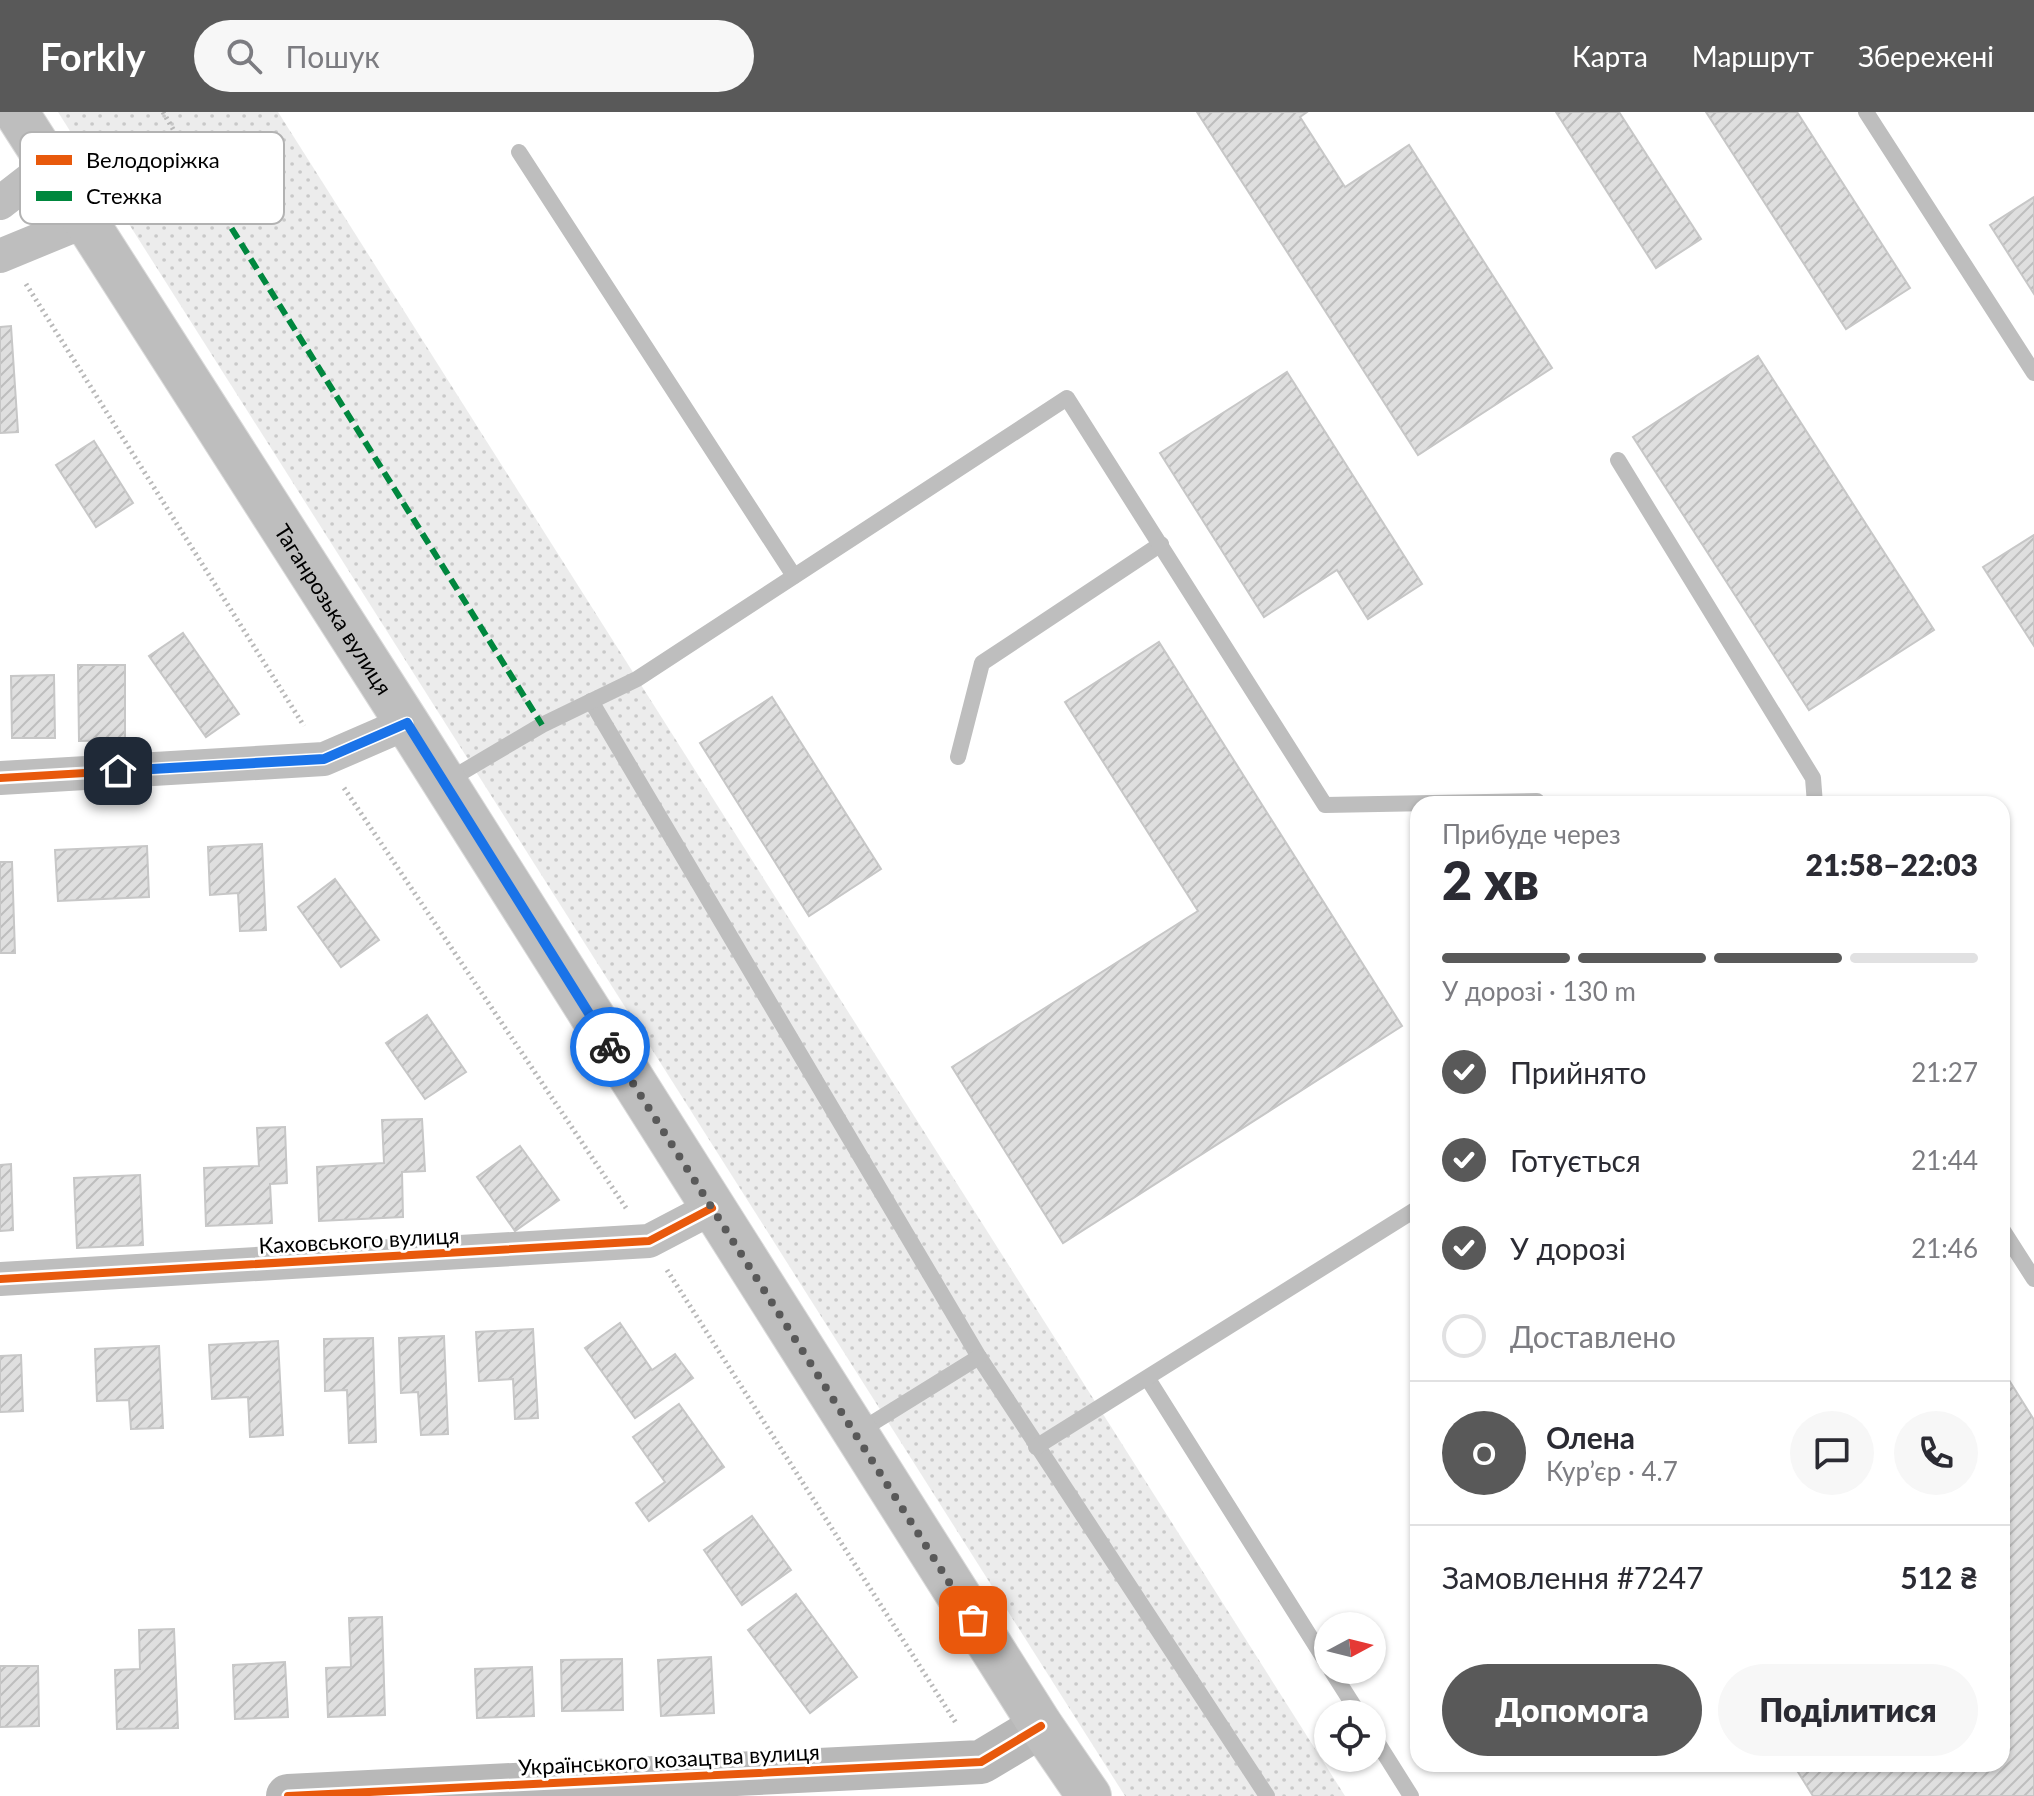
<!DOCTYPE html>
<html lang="uk">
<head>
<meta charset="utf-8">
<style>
	:root { --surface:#fff; --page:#f7f7f7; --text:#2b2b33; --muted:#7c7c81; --line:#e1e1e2; --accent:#595959 }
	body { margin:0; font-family:Lato,sans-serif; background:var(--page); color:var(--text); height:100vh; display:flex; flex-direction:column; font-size:30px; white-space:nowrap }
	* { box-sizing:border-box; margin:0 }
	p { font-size:26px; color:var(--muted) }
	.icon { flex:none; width:44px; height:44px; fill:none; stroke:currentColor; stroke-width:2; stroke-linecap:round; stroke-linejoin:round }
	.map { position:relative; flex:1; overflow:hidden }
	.sheet { position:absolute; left:1410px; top:684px; width:600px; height:976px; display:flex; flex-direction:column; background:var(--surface); border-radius:24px; box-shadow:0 2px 6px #0004 }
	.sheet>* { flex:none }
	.needle { width:52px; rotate:83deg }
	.fabs { position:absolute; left:1314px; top:1500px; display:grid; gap:16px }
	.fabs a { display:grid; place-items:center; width:72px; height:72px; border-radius:50%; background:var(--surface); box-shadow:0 2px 6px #0004; font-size:40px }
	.pin { position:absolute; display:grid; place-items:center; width:68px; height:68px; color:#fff; margin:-34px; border-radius:16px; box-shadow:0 4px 12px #0006 }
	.courier { position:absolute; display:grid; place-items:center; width:80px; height:80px; margin:-40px; border:6px solid #1a73e8; border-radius:50%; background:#fff; color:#222; box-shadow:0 2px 10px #0007 }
	.head em { font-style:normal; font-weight:800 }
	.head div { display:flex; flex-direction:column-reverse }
	.head { display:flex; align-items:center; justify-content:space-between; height:136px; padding:0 32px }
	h1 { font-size:52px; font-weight:800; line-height:60px }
	.bar { display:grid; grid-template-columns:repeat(4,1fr); gap:12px 8px; align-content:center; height:96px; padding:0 32px }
	.bar i { height:10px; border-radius:6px; background:var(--line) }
	.bar .active { background:var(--accent) }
	.bar p { grid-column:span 4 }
	.line { display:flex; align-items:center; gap:20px; padding:0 32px; border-top:2px solid var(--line) }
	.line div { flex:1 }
	.round { display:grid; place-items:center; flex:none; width:84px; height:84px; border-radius:42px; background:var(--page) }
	ol { padding:0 32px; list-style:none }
	li { display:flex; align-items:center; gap:24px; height:88px }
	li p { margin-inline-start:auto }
	li .icon { padding:8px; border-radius:50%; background:var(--accent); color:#fff; stroke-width:4 }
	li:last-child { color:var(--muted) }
	li i { width:44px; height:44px; border:4px solid var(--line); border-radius:50% }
	.primary-button { display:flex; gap:16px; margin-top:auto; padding:16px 32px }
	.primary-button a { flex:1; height:92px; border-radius:48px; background:var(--accent); color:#fff; font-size:32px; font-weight:800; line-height:92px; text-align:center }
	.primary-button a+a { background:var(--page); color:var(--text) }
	header { display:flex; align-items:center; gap:48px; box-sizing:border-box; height:112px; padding:0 40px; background:var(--accent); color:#fff }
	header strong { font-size:38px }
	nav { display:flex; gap:44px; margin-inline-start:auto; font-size:28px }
	.search { width:560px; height:72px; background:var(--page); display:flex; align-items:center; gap:20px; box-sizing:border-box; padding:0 28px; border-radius:44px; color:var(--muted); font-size:30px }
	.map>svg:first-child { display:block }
	.grass { fill:url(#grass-dots) }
	.building { fill:url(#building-hatch); stroke:#c7c7c7; stroke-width:2 }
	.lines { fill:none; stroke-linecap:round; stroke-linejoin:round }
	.highway-casing { stroke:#dbdbdb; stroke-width:46 }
	.path { stroke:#b9b9b9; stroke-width:5; stroke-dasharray:2 4; stroke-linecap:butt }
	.lane { stroke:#bebebe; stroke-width:16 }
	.street { stroke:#bebebe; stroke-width:34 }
	.secondary { stroke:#b8b8b8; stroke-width:44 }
	.highway { stroke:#bebebe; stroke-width:44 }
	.quiet { stroke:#00873e; stroke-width:6; stroke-dasharray:12 6; stroke-linecap:butt }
	.cycleway-casing { stroke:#fff; stroke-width:13 }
	.cycleway { stroke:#e8590c; stroke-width:8 }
	.done { stroke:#595959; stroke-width:8; stroke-dasharray:0 14.4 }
	.route { stroke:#1a73e8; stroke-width:10 }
	.labels { text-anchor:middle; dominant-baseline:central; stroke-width:6; stroke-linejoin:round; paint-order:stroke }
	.street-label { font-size:22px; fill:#000; stroke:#fff }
	.key { fill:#fff; stroke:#b2b2b2; stroke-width:2 }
	.key-label { font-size:22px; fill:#000 }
</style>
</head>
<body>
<header>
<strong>Forkly</strong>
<div class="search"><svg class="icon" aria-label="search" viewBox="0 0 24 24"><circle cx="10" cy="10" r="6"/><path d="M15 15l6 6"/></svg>Пошук</div>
<nav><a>Карта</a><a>Маршрут</a><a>Збережені</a></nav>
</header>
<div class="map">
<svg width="2034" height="1684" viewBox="0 0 2034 1684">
	<defs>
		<pattern id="grass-dots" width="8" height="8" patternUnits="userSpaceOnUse" patternTransform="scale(2)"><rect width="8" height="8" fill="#ececec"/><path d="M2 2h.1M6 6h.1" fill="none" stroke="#c9c9c9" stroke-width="1.8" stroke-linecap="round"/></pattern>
		<pattern id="building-hatch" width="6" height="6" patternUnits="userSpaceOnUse" patternTransform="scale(2)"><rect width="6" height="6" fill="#dfdfdf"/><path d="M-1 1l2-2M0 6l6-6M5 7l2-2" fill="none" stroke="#bebebe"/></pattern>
	</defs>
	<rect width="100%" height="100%" fill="#fff"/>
	<path class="grass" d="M58 0H278L1345 1684H1125Z"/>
	<g class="building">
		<path d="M1197 0H1307L1300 5 1345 75 1409 33 1552 256 1418 343Z"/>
		<path d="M1556 0H1619L1701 127 1656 156Z"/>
		<path d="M1706 0H1797L1910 176 1846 217Z"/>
		<path d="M2034 85V182L1990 113Z"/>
		<path d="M11 214 18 320 0 321V215Z"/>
		<path d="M1758 244 1934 518 1809 598 1633 325Z"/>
		<path d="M1287 260 1422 472 1368 507 1337 458 1264 505 1160 341Z"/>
		<path d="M94 329 133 391 96 415 56 353Z"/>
		<path d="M2034 423V534L1983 455Z"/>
		<path d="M183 521 239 602 206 625 149 544Z"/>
		<path d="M1159 530 1402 914 1063 1131 952 955 1198 799 1065 590Z"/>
		<path d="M78 553H125V628L79 629Z"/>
		<path d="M54 563 55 626H12L11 564Z"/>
		<path d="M772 585 881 757 809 804 700 631Z"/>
		<path d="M262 732 266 818 240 819 238 781 210 783 208 735Z"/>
		<path d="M147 734 149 785 58 789 55 738Z"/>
		<path d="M0 750H12L15 841H0Z"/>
		<path d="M335 767 379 828 341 855 298 795Z"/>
		<path d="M427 903 466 960 425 987 386 931Z"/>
		<path d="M422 1007 425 1059 402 1060 403 1105 319 1109 317 1055 384 1051 382 1008Z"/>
		<path d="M285 1015 287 1071 270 1072 272 1111 206 1114 204 1056 259 1054 257 1016Z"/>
		<path d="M520 1034 559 1088 515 1119 477 1065Z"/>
		<path d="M11 1052 13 1118 0 1119V1053Z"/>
		<path d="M140 1063 143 1133 77 1136 74 1066Z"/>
		<path d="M620 1211 652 1258 675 1242 693 1266 635 1306 585 1236Z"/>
		<path d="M533 1217 538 1306 515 1307 513 1267 479 1269 476 1220Z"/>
		<path d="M444 1224 448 1322 421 1323 418 1280 401 1281 399 1226Z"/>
		<path d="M373 1226 376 1330 349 1331 347 1278 325 1279 324 1227Z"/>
		<path d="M278 1229 283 1323 250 1325 248 1285 212 1287 209 1233Z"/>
		<path d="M159 1234 163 1316 131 1317 129 1288 97 1289 95 1237Z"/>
		<path d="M21 1243 23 1299 0 1300V1244Z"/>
		<path d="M2002 1257 2034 1308V1684H1813L1793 1652H2002Z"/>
		<path d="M679 1292 724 1355 649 1409 636 1391 665 1370 633 1325Z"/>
		<path d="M752 1404 791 1458 742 1493 704 1438Z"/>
		<path d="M796 1482 857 1565 810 1601 748 1518Z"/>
		<path d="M382 1505 385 1603 328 1605 326 1556 351 1555 349 1506Z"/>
		<path d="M174 1517 178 1616 117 1617 115 1558 140 1557 139 1518Z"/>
		<path d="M711 1545 714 1601 661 1604 658 1548Z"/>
		<path d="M622 1547 623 1598 562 1599 561 1548Z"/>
		<path d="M285 1550 288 1605 235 1607 233 1553Z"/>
		<path d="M0 1554H38L39 1614 0 1615Z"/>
		<path d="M532 1555 534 1604 477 1606 475 1557Z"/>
	</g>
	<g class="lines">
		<g class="highway-casing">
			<g id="highway">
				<path id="s1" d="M16 0 407 611 1041 1614 1089 1684"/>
			</g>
		</g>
		<g class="path">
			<path d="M163 0 222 101"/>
			<path d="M26 172 304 614"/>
			<path d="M344 676 626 1096"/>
			<path d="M667 1158 956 1611"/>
		</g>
		<g class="lane">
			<path d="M1866 0 2034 261"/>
			<path d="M519 40 794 464"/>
			<path d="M1618 348 1813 666 1815 692"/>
			<path d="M591 589 979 1245 1267 1684"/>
			<path d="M958 645 982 551 1161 432"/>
			<path d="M447 669 542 613 637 567 1067 286 1325 693 1537 689"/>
			<path d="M2002 1117 2034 1167"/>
			<path d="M1148 1267 1328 1553"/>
			<path d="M858 1320 979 1245"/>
			<path d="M1036 1335 1418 1096"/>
			<path d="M1331 1558 1359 1602"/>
			<path d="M1372 1622 1411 1684"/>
		</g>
		<g class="street">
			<path d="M0 91 49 53"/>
			<path d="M0 144 85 109"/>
			<path d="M0 666 324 647 407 611"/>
			<path d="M0 1167 649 1129 712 1096"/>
		</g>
		<path class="secondary" d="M288 1684 981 1650 1041 1614"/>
		<use href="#highway" class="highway"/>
		<path class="quiet" d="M222 101 542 613"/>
		<g class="cycleway-casing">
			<g id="cycleway">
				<path d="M0 666 324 647 407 611"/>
				<path d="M0 1167 649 1129 712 1096"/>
				<path d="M288 1684 981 1650 1041 1614"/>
			</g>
		</g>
		<use href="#cycleway" class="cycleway"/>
	</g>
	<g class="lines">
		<path class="done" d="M610 935 973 1508"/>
		<path class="route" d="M118 659 324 647 407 611 610 935"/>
	</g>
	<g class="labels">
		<g class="street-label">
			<text stroke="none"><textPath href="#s1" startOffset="590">Таганрозька вулиця</textPath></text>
			<text transform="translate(359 1128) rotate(-3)">Каховського вулиця</text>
			<text transform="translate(669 1647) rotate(-3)">Українського козацтва вулиця</text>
		</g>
	</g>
	<rect x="20" y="20" width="264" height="92" rx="12" class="key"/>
	<rect x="36" y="43" width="36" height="10" fill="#e8590c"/>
	<rect x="36" y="79" width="36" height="10" fill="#00873e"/>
	<g class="key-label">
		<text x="86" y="56">Велодоріжка</text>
		<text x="86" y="92">Стежка</text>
	</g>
</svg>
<div class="fabs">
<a><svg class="needle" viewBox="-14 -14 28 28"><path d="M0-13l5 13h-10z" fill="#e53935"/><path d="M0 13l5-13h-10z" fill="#7c7c81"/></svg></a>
<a><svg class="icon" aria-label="locate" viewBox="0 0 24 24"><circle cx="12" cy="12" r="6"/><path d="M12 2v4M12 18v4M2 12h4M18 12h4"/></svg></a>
</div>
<div class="pin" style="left:973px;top:1508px;background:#ea580c"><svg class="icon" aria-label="bag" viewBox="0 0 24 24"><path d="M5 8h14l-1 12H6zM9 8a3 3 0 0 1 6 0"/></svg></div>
<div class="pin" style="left:118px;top:659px;background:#1f2937"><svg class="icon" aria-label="home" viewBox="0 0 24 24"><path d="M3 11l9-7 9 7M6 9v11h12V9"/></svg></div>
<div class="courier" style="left:610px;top:935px"><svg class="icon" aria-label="bike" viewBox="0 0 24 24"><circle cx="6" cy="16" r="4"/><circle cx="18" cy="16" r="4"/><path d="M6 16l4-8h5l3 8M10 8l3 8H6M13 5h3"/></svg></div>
<section class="sheet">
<div class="head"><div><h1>2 хв</h1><p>Прибуде через</p></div><em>21:58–22:03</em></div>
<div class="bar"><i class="active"></i><i class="active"></i><i class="active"></i><i></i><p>У дорозі · 130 m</p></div>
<ol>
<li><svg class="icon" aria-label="check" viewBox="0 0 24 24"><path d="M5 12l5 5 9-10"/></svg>Прийнято<p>21:27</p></li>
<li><svg class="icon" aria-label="check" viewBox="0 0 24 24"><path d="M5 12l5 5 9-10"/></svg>Готується<p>21:44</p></li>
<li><svg class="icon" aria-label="check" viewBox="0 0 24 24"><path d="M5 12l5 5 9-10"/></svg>У дорозі<p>21:46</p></li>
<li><i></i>Доставлено</li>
</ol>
<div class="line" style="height:144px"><b class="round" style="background:var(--accent);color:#fff">О</b><div><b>Олена</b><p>Кур’єр · 4.7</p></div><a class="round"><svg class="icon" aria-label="chat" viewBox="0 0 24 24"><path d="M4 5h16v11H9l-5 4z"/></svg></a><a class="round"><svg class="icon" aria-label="phone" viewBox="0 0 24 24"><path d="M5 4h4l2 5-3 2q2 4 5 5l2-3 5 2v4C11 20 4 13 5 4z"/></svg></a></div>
<div class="line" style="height:104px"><div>Замовлення #7247</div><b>512 ₴</b></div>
<div class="primary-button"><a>Допомога</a><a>Поділитися</a></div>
</section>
</div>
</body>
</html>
